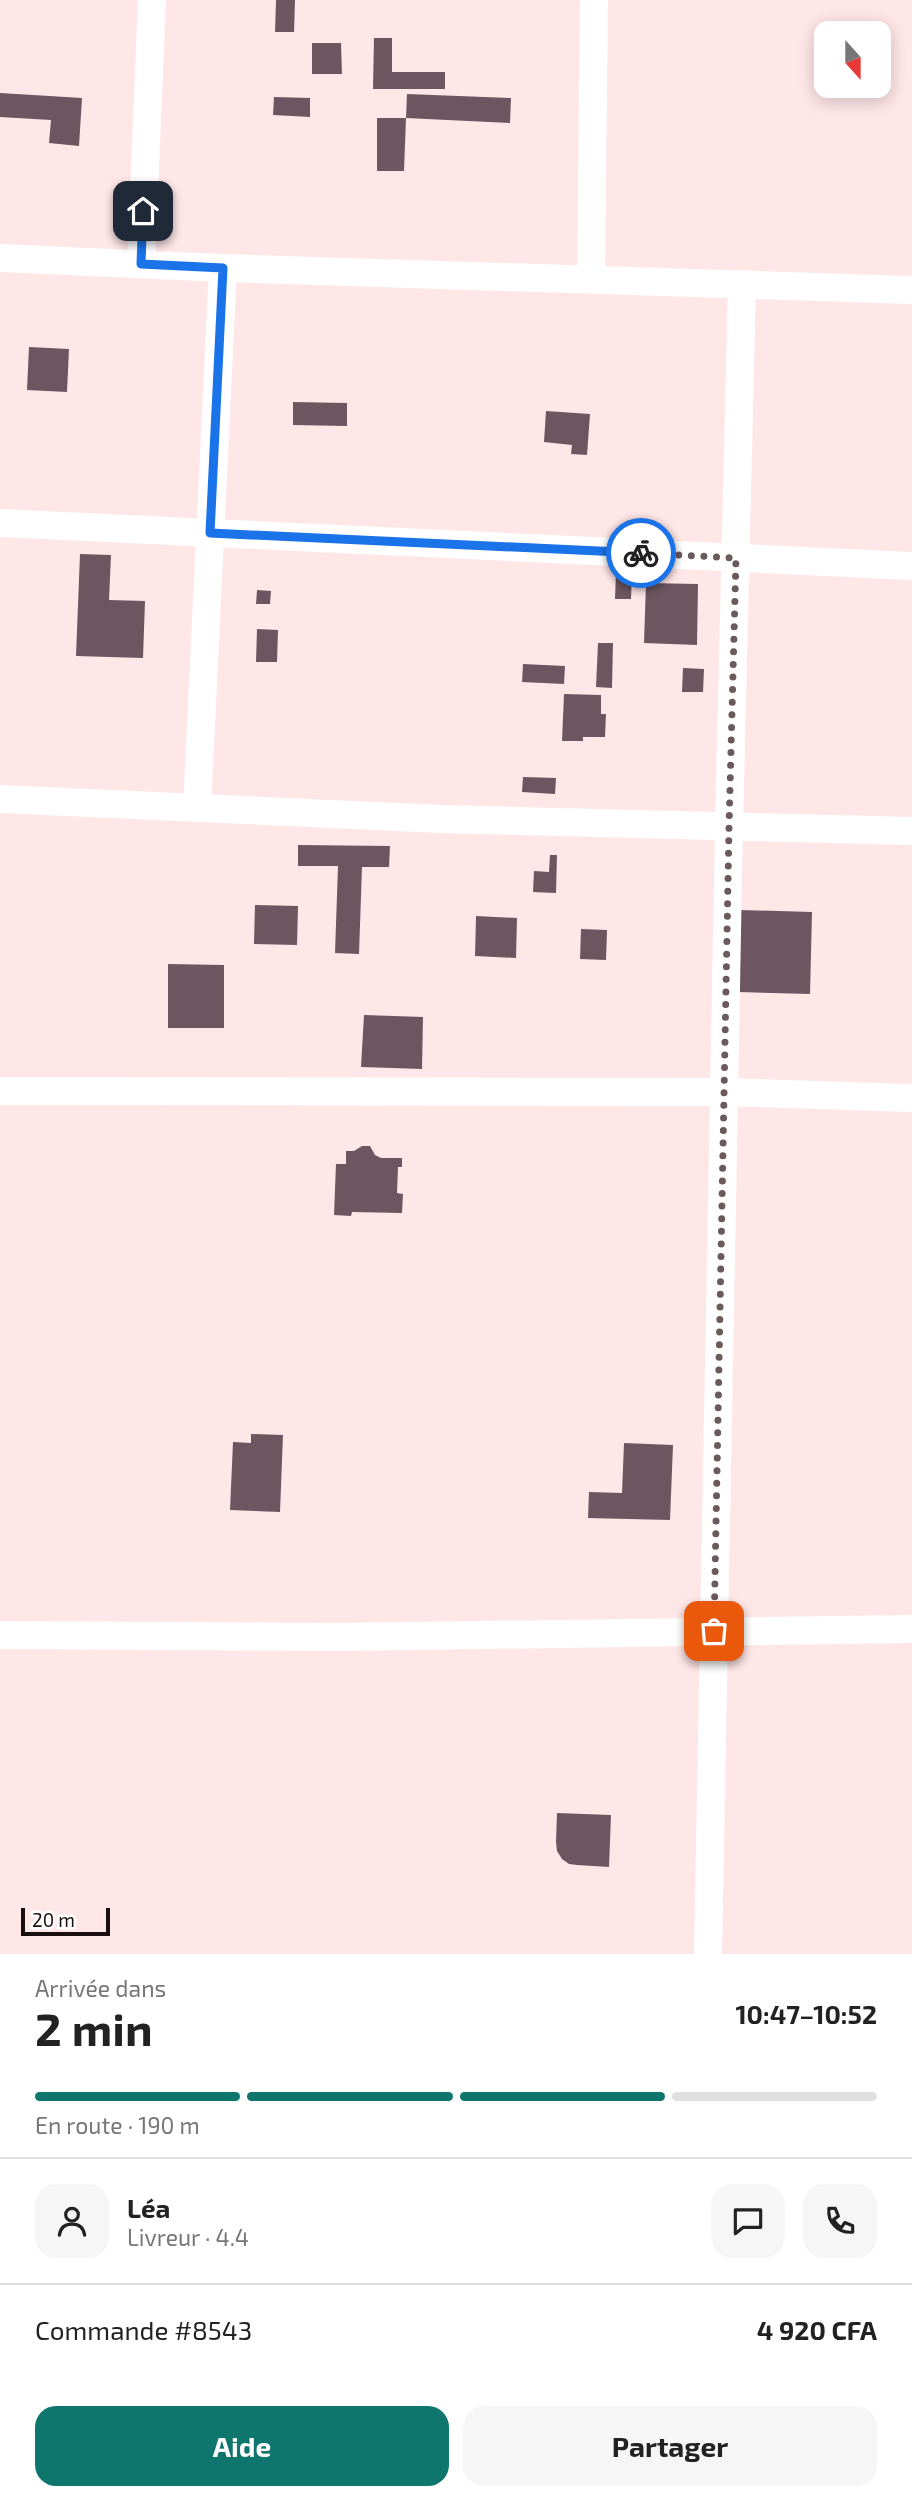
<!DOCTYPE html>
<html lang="fr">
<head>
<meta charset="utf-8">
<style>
	:root { --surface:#fff; --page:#f6f6f6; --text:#222; --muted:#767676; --line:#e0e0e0; --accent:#0f766e }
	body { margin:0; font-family:"Exo 2",sans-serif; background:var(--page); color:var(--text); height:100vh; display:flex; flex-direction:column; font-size:26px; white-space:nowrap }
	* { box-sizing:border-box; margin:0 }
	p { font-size:23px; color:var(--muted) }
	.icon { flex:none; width:38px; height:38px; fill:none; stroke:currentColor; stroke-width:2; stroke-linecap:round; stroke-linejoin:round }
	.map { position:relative; height:1954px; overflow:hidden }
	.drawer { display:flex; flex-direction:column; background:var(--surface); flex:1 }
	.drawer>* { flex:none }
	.needle { width:46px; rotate:159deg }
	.fabs { position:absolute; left:814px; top:21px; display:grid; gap:14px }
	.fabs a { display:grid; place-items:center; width:77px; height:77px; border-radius:14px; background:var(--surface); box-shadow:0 4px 18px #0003; font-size:35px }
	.scale { position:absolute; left:21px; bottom:18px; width:89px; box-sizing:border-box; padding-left:7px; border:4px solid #190f10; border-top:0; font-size:19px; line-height:24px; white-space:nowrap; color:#190f10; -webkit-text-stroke:5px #fff; paint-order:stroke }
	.pin { position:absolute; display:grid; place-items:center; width:60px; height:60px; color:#fff; margin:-30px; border-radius:14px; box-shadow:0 4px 10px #0006 }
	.courier { position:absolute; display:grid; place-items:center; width:70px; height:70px; margin:-35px; border:5px solid #1a73e8; border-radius:50%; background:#fff; color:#222; box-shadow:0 2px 9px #0007 }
	.headline em { font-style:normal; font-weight:700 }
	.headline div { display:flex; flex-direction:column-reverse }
	.headline { display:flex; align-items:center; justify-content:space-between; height:119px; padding:0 35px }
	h1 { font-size:46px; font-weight:700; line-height:52px }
	.bar { display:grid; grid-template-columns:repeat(4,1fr); gap:10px 7px; align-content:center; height:84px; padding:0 35px }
	.bar i { height:9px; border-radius:5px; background:var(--line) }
	.bar .current { background:var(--accent) }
	.bar p { grid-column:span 4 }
	.line { display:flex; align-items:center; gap:18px; padding:0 35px; border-top:2px solid var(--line) }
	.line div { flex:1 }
	.round { display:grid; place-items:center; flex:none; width:74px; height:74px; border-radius:21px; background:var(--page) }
	.button { display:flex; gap:14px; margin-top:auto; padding:14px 35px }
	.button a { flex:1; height:80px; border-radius:21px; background:var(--accent); color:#fff; font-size:28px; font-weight:700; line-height:80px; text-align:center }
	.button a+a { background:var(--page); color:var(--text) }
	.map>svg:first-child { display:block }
	.building { fill:#6d5660 }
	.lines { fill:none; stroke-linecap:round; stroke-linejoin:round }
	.minor { stroke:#fff; stroke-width:28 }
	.done { stroke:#6a5a5b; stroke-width:7; stroke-dasharray:0 12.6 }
	.route { stroke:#1a73e8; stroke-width:9 }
</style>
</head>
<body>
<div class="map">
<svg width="912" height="1954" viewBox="0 0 912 1954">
	<rect width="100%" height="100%" fill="#ffe6e7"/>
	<g class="building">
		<path d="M276 0H295L294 32H275Z"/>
		<path d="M374 38H392V72H445V89H373Z"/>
		<path d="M312 43H341L342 74H312Z"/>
		<path d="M0 93 82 98 79 146 49 143 51 120 0 117Z"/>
		<path d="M407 94 511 98 510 123 406 118Z"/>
		<path d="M274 97 310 98V117L273 115Z"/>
		<path d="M377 118H406L404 171H377Z"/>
		<path d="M29 347 69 349 67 392 27 390Z"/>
		<path d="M293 402 347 403V426L293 425Z"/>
		<path d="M546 411 590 414 587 455 571 454 572 445 544 442Z"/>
		<path d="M80 554 111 555 109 600 145 601 143 658 76 656Z"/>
		<path d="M616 572 632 573 631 599H615Z"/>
		<path d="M646 583 698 584 697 645 644 643Z"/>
		<path d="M257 590 271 591 270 604H256Z"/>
		<path d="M257 629 278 630 277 662H256Z"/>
		<path d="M598 643H613L612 688 596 687Z"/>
		<path d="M523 664 565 666 564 684 522 682Z"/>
		<path d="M683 668 704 669 703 692H682Z"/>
		<path d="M564 694 601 695V714H606L605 737H583V741H562Z"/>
		<path d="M523 777 556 778 555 794 522 792Z"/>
		<path d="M298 845 390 846 389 867H362L359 954 335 953 338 866H298Z"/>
		<path d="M550 855H557L556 893 533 892 534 871 549 872Z"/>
		<path d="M255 905 298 906 297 945 254 944Z"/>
		<path d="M740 910 812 912 810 994 738 992Z"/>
		<path d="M476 916 517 918 516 958 475 956Z"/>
		<path d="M581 929 607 930 606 960 580 959Z"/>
		<path d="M168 964 224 965V1028H168Z"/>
		<path d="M364 1015 423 1017 422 1069 361 1067Z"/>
		<path d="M362 1146H370L375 1155 381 1158H402V1167H398L397 1193 403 1194 402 1213 352 1212 351 1216 334 1215 336 1164H346V1151H354Z"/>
		<path d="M251 1434 283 1435 280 1512 230 1510 233 1442 251 1443Z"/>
		<path d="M624 1443 673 1445 670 1520 588 1518 589 1492 622 1493Z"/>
		<path d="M557 1813 611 1815 609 1867 577 1865 569 1864 562 1859 557 1851 556 1842Z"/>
	</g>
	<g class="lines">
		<g class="minor">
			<path d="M0 258 223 268 912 290"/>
			<path d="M141 264 152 0"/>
			<path d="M591 279 594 0"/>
			<path d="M0 523 912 566"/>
			<path d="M0 799 441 819 912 831"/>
			<path d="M197 808 223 268"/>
			<path d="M0 1091 724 1092 912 1098"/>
			<path d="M0 1635 339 1637 912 1629"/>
			<path d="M708 1954 729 826 742 284"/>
		</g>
	</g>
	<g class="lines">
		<path class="done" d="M641 553 736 558 729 827 714 1631"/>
		<path class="route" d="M143 211 141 264 223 268 210 533 641 553"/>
	</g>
</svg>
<div class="fabs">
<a><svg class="needle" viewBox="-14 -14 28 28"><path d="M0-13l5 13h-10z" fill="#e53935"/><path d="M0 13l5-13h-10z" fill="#767676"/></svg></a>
</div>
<div class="scale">20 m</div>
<div class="pin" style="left:714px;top:1631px;background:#ea580c"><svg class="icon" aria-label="bag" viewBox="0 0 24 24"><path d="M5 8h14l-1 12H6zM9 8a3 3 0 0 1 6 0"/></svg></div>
<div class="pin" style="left:143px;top:211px;background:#1f2937"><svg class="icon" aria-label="home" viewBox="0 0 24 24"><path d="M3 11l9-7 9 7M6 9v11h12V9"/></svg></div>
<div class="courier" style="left:641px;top:553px"><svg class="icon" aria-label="bike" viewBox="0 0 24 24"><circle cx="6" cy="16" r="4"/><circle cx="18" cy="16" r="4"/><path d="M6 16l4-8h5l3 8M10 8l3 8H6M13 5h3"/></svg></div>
</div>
<section class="drawer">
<div class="headline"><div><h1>2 min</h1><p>Arrivée dans</p></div><em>10:47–10:52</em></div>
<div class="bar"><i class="current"></i><i class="current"></i><i class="current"></i><i></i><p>En route · 190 m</p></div>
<div class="line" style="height:126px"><a class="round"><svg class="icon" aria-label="person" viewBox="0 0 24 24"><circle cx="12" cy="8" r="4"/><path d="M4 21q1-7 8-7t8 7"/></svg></a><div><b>Léa</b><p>Livreur · 4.4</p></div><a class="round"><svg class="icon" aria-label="chat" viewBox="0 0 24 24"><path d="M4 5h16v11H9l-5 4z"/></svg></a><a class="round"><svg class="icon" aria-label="phone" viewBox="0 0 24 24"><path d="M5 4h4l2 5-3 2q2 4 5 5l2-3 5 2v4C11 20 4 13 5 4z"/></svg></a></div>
<div class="line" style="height:91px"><div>Commande #8543</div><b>4 920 CFA</b></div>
<div class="button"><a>Aide</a><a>Partager</a></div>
</section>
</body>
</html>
